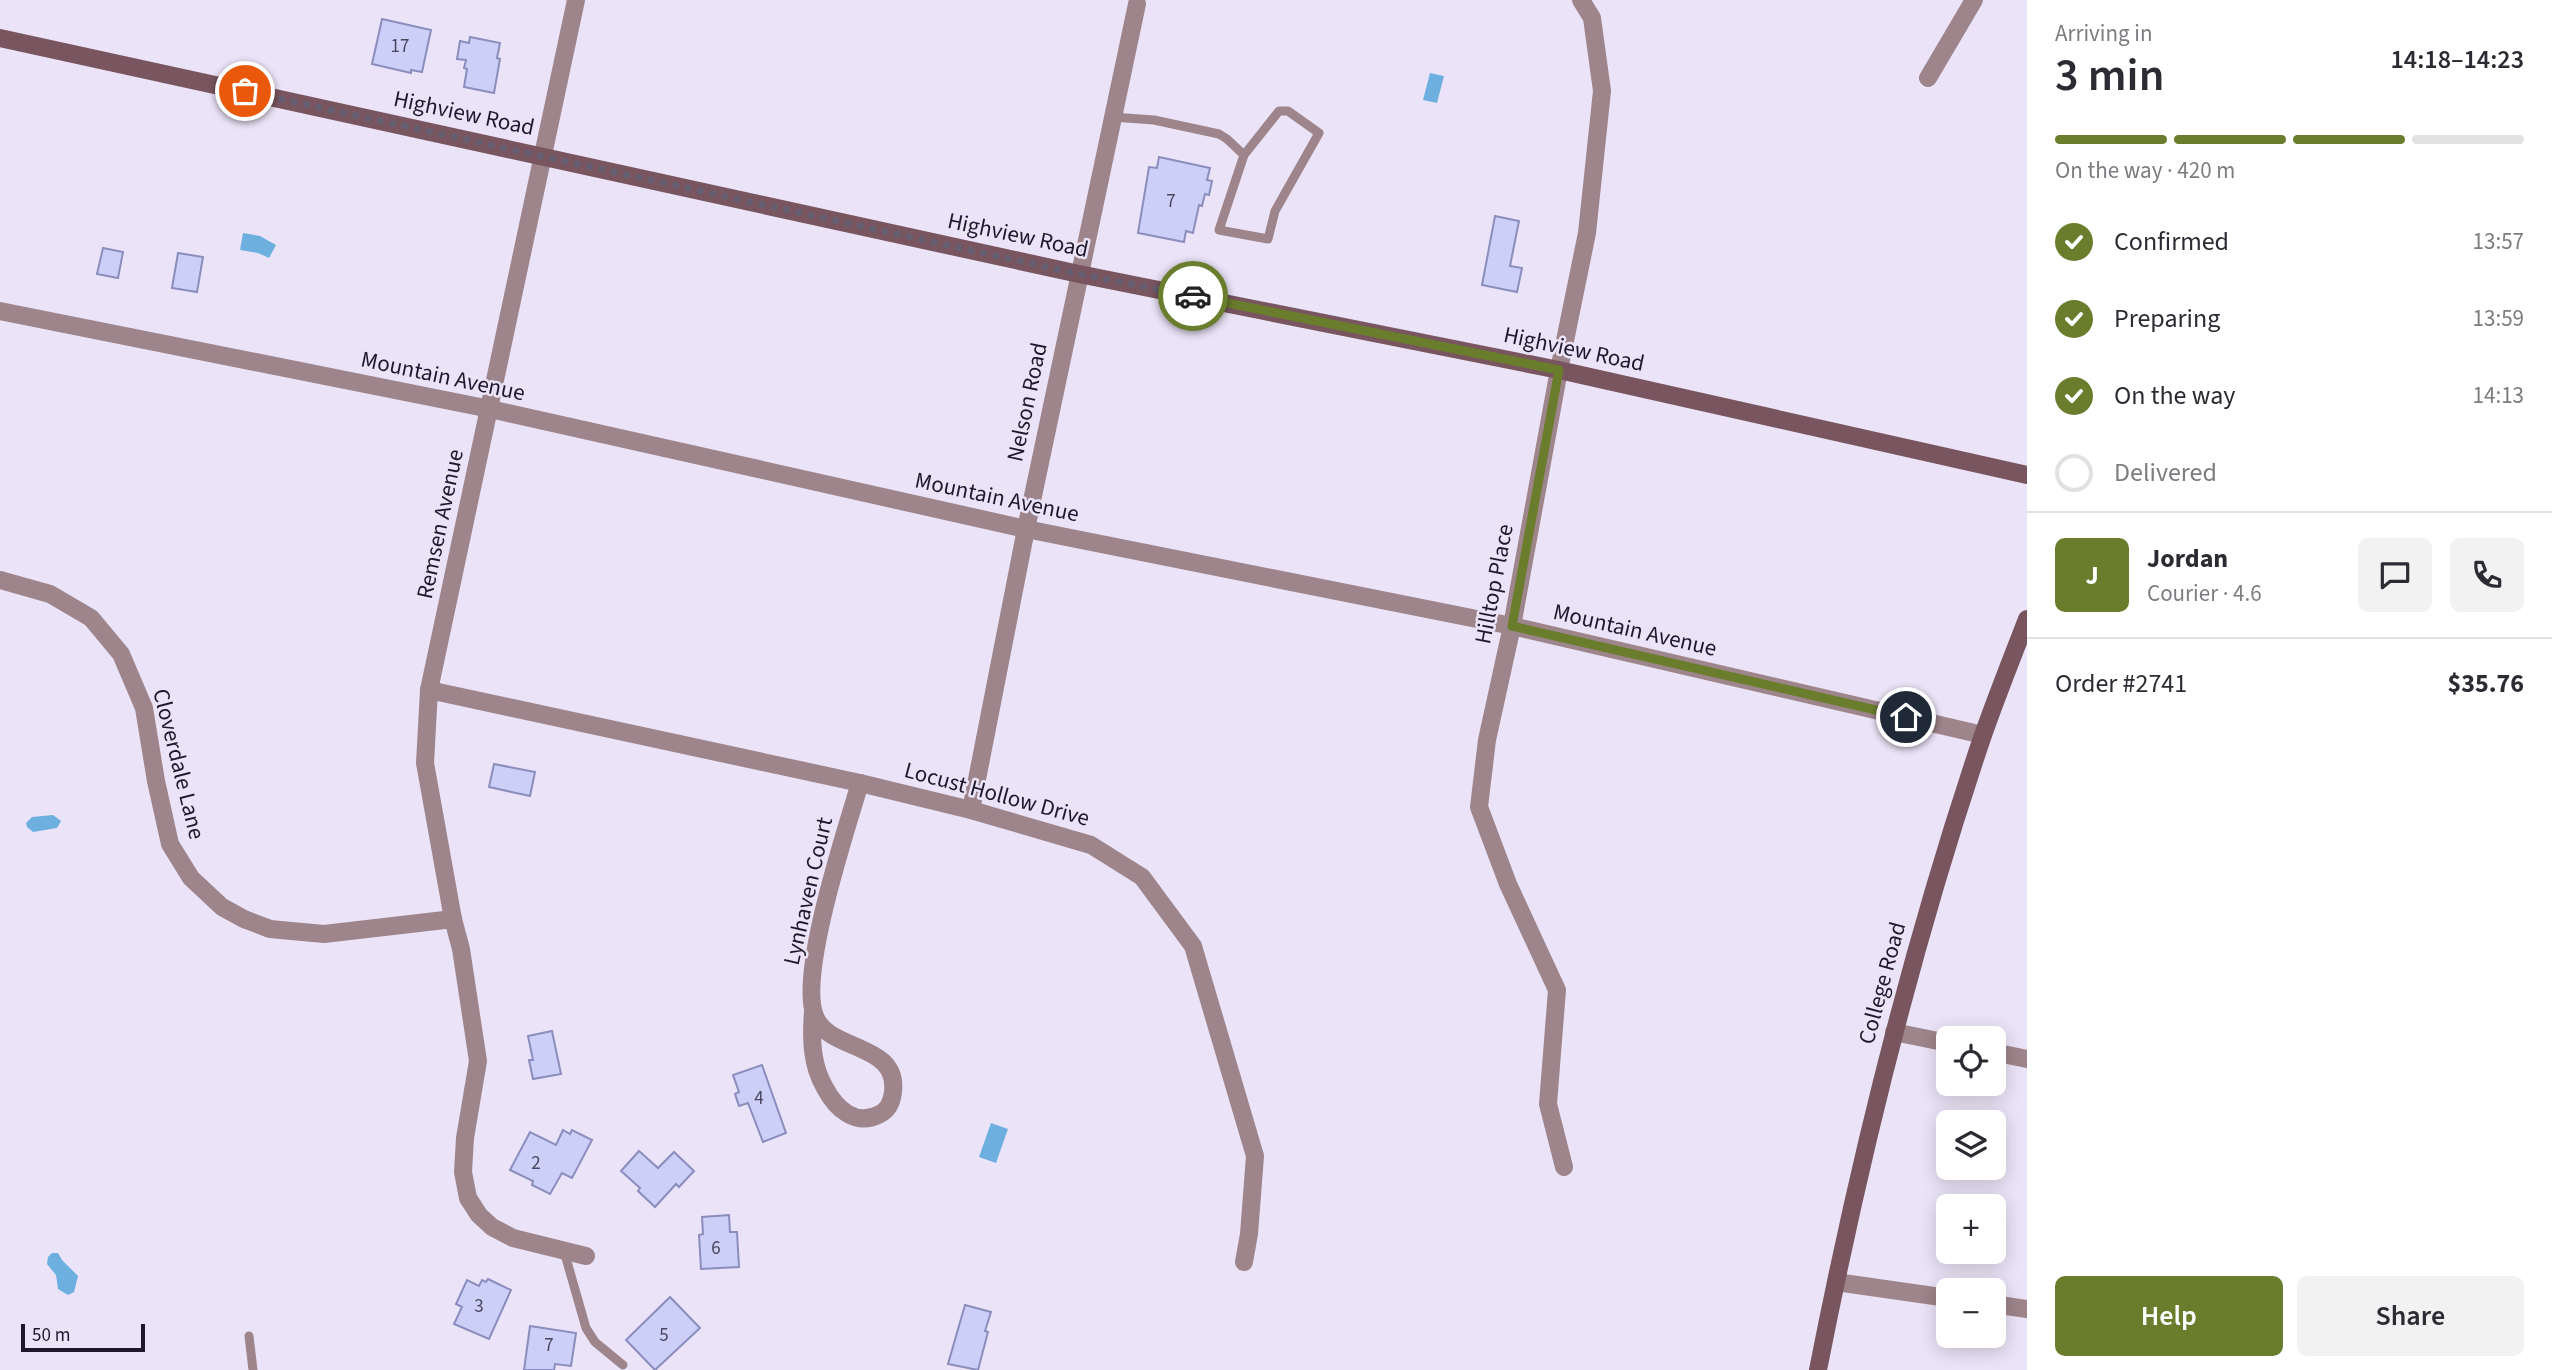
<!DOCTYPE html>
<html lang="en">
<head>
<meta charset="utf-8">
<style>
	:root { --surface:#fff; --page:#f2f2f3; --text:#2b2b33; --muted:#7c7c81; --line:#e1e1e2; --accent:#6a7d2d }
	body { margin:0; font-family:"Source Sans 3",sans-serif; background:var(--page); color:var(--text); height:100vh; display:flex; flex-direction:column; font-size:26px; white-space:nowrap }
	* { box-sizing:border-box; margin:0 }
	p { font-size:23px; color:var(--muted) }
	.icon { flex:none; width:38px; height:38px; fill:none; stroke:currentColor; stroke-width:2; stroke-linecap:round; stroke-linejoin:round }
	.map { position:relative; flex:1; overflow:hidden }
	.drawer { display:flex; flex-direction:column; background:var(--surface); width:525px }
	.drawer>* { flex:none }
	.buttons { position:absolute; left:1936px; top:1026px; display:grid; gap:14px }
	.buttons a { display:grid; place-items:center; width:70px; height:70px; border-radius:10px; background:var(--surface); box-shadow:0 4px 18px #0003; font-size:35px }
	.scale { position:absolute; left:21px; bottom:18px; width:124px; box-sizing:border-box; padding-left:7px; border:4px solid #1f182a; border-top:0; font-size:19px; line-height:24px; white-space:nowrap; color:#1f182a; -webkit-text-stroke:5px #ebe4f8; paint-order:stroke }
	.pin { position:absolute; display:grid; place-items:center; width:60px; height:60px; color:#fff; margin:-30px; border:4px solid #fff; border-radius:50%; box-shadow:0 2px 7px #0007 }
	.courier { position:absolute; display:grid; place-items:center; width:70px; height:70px; margin:-35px; border:5px solid #6a7d2d; border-radius:50%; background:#fff; color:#222; box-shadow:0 2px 9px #0007 }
	.head em { font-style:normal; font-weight:600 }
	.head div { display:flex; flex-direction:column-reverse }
	.head { display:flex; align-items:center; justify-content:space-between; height:119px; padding:0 28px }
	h1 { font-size:46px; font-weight:600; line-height:52px }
	.bar { display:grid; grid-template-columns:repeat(4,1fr); gap:10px 7px; align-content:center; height:84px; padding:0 28px }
	.bar i { height:9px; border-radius:5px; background:var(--line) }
	.bar .selected { background:var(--accent) }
	.bar p { grid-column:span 4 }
	.line { display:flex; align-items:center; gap:18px; padding:0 28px; border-top:2px solid var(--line) }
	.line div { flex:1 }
	.round { display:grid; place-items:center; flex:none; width:74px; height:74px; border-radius:10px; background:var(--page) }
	ol { padding:0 28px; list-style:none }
	li { display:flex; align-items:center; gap:21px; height:77px }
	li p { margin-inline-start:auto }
	li .icon { padding:7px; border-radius:50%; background:var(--accent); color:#fff; stroke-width:4 }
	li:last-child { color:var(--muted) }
	li i { width:38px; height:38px; border:4px solid var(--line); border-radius:50% }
	.button { display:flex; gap:14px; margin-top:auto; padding:14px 28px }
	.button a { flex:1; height:80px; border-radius:10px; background:var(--accent); color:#fff; font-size:28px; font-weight:600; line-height:80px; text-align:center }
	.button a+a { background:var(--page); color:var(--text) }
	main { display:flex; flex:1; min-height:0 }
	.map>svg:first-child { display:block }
	.water { fill:#6db0e0 }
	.building { fill:#cccff8; stroke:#8a8dbd; stroke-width:2 }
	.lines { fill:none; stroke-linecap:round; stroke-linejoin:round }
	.lane { stroke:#9e858b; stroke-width:9 }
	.street { stroke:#9e858b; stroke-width:18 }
	.secondary { stroke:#79565f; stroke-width:18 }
	.done { stroke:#665f72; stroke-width:7; stroke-dasharray:0 12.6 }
	.route { stroke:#6a7d2d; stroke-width:9 }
	.labels { text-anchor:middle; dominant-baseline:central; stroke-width:5; stroke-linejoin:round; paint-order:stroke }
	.number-label { font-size:19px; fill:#4a465e }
	.street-label { font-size:23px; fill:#1f182a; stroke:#ebe4f8 }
</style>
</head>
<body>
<main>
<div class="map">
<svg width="2027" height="1370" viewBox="0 0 2027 1370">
	<rect width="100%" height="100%" fill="#ebe4f8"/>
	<g class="water">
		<path d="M1430 73 1444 76 1437 103 1423 100Z"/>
		<path d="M243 233 260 236 276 245 269 258 258 253 240 250Z"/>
		<path d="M53 815 61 821 57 828 33 832 27 827 26 823 32 817Z"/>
		<path d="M991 1123 1008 1129 996 1163 979 1157Z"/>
		<path d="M52 1253H58L62 1260 78 1276 74 1292 68 1295 58 1289 56 1275 47 1264 48 1257Z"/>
	</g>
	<g class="building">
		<path d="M382 19 431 30 422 72 411 70V73L372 64Z"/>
		<path d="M470 37 500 43 497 58 500 59 494 93 464 87 467 69 464 68 466 60 457 59 460 41 469 43Z"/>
		<path d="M1159 157 1210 168 1207 180 1212 181 1209 195 1205 194 1202 206 1199 205 1193 233 1186 231 1184 242 1138 233 1149 167 1157 168Z"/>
		<path d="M1495 216 1519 221 1510 266 1522 268 1517 292 1482 285Z"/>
		<path d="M103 248 123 252 118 278 97 274Z"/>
		<path d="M178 253 203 257 197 292 172 288Z"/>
		<path d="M494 764 535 772 530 796 489 787Z"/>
		<path d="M552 1031 561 1074 533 1079 529 1060H533L528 1036Z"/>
		<path d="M762 1065 786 1133 763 1142 748 1103 739 1106 735 1094 739 1092 733 1075Z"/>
		<path d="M563 1130 570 1134 572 1130 592 1140 572 1178 562 1173 550 1194 532 1185 533 1181 510 1170 530 1132 556 1145Z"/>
		<path d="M639 1151 658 1168 674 1152 694 1171 679 1187 676 1184 655 1207 638 1191 640 1188 621 1171Z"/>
		<path d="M729 1215 730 1232H737L739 1267 701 1269 699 1235 703 1234 702 1217Z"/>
		<path d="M488 1279 511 1290 489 1339 454 1324 462 1307 456 1304 467 1280 479 1286 482 1280 486 1282Z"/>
		<path d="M670 1297 700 1328 655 1370 626 1340Z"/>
		<path d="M965 1305 991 1312 985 1331 988 1332 978 1370 948 1364Z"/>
		<path d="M530 1326 576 1333 571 1366 555 1364 554 1370H524Z"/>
	</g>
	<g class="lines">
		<g class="lane">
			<path d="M1112 117 1154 120 1219 134 1227 139 1244 155 1219 230 1268 239 1275 211 1319 133 1288 111H1279L1244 155"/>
			<path d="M564 1251 586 1328 595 1342 623 1365"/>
			<path d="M249 1336 253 1370"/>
		</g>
		<g class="street">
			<path d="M576 0 429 690 425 763 453 919 461 949 478 1061 465 1138 463 1172 468 1198 479 1215 492 1227 513 1238 586 1256"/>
			<path d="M1928 78 1974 0"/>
			<path d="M0 311 490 409 1026 529 1512 626 1983 735"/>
			<path d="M0 580 50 594 91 618 121 654 144 708 156 781 170 844 191 878 222 907 244 919 270 929 324 934 453 919"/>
			<path d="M429 690 860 783 971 810 1091 845 1142 877 1193 946 1255 1156 1249 1234 1244 1262"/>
			<path d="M971 810 1026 529 1137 4"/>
			<path d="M813 1011C811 1038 811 1064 825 1088 836 1109 856 1127 880 1114 888 1110 892 1101 893 1092 899 1042 828 1052 815 1016 798 975 846 830 860 783"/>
			<path d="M1894 1032 1948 1043"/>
			<path d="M1993 1052 2027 1059"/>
			<path d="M1564 1167 1548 1104 1557 990 1508 884 1479 807 1487 740 1512 626 1559 370 1587 233 1602 91 1592 18 1581 0"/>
			<path d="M1836 1282 1948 1298"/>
			<path d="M1993 1304 2027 1309"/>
		</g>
		<g class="secondary">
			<path d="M0 38 1079 274 1559 370 2027 475"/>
			<path d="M1818 1370C1860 1156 1912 945 1982 738 1996 698 2012 658 2027 619"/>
		</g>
	</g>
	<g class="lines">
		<path class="done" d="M245 91 1079 274 1193 296"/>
		<path class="route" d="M1193 296 1559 370 1512 626 1906 717"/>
	</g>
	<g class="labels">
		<g class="number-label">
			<text x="400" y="46">17</text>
			<text x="1171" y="201">7</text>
			<text x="759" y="1098">4</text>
			<text x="536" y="1163">2</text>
			<text x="716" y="1248">6</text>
			<text x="479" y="1306">3</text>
			<text x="664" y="1335">5</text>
			<text x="549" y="1345">7</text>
		</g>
		<g class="street-label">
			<text transform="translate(464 113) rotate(12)">Highview Road</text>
			<text transform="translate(1018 235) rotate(12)">Highview Road</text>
			<text transform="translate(1574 349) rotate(12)">Highview Road</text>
			<text transform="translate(443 376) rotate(12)">Mountain Avenue</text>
			<text transform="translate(1027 402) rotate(-78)">Nelson Road</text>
			<text transform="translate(997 497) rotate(12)">Mountain Avenue</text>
			<text transform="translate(440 524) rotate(-78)">Remsen Avenue</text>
			<text transform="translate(1494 584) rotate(-79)">Hilltop Place</text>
			<text transform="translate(1635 630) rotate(13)">Mountain Avenue</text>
			<text transform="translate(179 764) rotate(76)">Cloverdale Lane</text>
			<text transform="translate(997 794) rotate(15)">Locust Hollow Drive</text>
			<text transform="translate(808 891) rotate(-77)">Lynhaven Court</text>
			<text transform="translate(1882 983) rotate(-75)">College Road</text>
		</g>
	</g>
</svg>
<div class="buttons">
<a><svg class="icon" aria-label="locate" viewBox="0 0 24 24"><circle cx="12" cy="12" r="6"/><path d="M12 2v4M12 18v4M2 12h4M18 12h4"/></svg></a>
<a><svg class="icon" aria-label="layers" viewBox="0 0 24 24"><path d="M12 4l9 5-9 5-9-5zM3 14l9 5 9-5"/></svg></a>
<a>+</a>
<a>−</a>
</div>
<div class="scale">50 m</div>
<div class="pin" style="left:245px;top:91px;background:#ea580c"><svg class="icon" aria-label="bag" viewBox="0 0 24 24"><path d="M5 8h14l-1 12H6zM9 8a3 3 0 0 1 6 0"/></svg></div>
<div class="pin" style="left:1906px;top:717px;background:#1f2937"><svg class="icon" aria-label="home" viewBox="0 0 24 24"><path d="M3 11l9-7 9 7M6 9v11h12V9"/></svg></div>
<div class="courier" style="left:1193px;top:296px"><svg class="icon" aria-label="car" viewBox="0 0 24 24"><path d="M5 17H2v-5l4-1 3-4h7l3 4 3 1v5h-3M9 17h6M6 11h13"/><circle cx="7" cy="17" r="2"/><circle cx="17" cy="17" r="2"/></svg></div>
</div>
<section class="drawer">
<div class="head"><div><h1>3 min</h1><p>Arriving in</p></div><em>14:18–14:23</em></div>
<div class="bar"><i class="selected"></i><i class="selected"></i><i class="selected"></i><i></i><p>On the way · 420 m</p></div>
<ol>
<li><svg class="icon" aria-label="check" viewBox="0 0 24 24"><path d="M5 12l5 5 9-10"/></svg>Confirmed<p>13:57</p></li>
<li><svg class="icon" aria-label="check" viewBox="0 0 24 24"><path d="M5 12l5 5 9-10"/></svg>Preparing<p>13:59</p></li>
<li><svg class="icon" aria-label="check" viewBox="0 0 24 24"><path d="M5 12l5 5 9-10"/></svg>On the way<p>14:13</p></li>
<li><i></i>Delivered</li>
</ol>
<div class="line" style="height:126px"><b class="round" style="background:var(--accent);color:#fff">J</b><div><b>Jordan</b><p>Courier · 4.6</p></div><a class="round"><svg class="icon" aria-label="chat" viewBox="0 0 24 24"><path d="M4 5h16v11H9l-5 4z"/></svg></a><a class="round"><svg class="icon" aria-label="phone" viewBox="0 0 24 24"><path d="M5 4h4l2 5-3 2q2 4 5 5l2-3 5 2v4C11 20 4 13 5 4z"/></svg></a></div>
<div class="line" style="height:91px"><div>Order #2741</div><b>$35.76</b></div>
<div class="button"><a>Help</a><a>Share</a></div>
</section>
</main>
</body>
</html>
